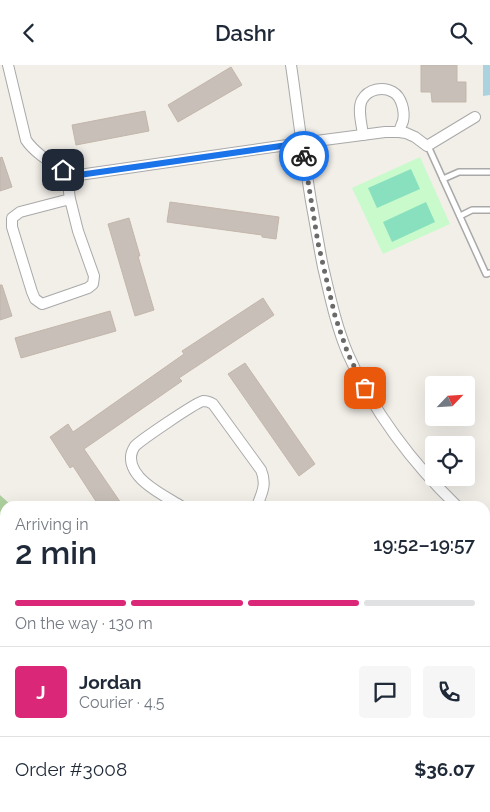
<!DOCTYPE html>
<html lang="en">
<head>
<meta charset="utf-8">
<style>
	:root { --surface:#fff; --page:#f6f6f7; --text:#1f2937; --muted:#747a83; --line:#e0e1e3; --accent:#db2777 }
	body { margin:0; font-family:Raleway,sans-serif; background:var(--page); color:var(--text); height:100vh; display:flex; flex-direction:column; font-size:19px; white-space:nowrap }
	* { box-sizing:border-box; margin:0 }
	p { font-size:16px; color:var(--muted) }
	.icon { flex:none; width:28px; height:28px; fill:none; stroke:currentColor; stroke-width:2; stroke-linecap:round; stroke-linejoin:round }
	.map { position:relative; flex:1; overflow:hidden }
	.sheet { position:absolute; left:0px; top:436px; width:490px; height:311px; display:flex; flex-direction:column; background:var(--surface); border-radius:15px 15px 0 0; box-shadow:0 5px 20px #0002 }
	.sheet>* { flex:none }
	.needle { width:32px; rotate:65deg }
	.fabs { position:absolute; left:425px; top:311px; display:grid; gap:10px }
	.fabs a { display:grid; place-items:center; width:50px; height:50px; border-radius:5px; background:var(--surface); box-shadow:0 5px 20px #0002; font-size:25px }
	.pin { position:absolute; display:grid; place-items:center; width:42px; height:42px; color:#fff; margin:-21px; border-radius:10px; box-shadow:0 2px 8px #0006 }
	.courier { position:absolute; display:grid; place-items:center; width:50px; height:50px; margin:-25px; border:4px solid #1a73e8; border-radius:50%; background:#fff; color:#222; box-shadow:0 1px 6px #0007 }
	.head em { font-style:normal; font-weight:600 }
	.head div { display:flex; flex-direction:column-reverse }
	.head { display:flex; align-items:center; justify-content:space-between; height:85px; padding:0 15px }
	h1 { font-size:32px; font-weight:600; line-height:38px }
	.bar { display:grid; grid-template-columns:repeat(4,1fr); gap:8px 5px; align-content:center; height:60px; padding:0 15px }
	.bar i { height:6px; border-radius:4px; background:var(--line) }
	.bar .current { background:var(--accent) }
	.bar p { grid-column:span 4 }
	.line { display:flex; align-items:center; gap:12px; padding:0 15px; border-top:1px solid var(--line) }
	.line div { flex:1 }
	.round { display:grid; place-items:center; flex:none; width:52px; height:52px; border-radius:5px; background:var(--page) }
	header { display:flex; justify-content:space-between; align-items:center; height:65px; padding:0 15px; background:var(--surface); font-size:22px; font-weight:600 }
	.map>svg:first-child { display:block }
	.forest { fill:#add19e }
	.park { fill:#c8facc }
	.pitch { fill:#88e0be }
	.water { fill:#aad3df }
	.building { fill:#c7bfb8; stroke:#c4b6ab }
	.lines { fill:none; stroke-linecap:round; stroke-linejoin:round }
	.service-casing { stroke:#a9a9a9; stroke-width:8 }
	.minor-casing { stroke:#a9a9a9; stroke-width:12 }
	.primary-casing { stroke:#a06b00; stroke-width:19 }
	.service { stroke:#fff; stroke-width:5 }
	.minor { stroke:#fff; stroke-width:10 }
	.primary { stroke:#fcd6a4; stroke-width:16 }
	.done { stroke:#6b6a68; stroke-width:5; stroke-dasharray:0 9 }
	.route { stroke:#1a73e8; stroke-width:6 }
</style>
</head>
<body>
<header><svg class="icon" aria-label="back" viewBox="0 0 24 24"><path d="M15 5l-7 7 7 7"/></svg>Dashr<svg class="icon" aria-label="search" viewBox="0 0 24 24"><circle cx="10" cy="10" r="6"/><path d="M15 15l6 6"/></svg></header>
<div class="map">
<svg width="490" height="747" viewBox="0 0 490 747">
	<rect width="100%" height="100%" fill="#f2efe9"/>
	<g class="forest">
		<path d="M0 430 12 441H5V556L0 549Z"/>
		<path d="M485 698 490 702V747H281L272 745H136L134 743 485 742Z"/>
	</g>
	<path class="park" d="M420 92 450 159 383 189 352 123Z"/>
	<g class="pitch">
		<path d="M411 104 420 124 377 143 368 123Z"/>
		<path d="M426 137 435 157 392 177 383 157Z"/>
	</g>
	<path class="water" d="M483 0H490V30L483 31Z"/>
	<g class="building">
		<path d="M421 0H457V17H466V37H432L431 27H421Z"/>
		<path d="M231 2 242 20 178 57 168 40Z"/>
		<path d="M145 46 149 66 76 80 72 60Z"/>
		<path d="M2 92 12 122 0 126V93Z"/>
		<path d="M170 137 279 152 276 174 262 172V170L167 157Z"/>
		<path d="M129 153 140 191H138L154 245 135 251 108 159Z"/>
		<path d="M0 220H2L12 251 0 255Z"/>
		<path d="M263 233 274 250 179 313 182 316 84 384 123 441H99L73 401 70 403 50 372 68 359 73 367 184 289 182 286Z"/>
		<path d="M110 246 116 266 21 293 15 273Z"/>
		<path d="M245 298 315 399 299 411 228 309Z"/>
	</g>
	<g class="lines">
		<g class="service-casing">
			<g id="service">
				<path d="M428 81 486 209 490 208"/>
				<path d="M443 114 459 107H490"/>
				<path d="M460 151 472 145H490"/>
			</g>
		</g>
		<g class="minor-casing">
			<g id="minor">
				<path d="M8 0 26 75C37 91 56 100 72 111L301 78 385 67H399L406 68 415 72 427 81 475 52"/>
				<path d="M291 0C295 26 298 53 302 79 308 120 315 161 323 202 330 231 336 261 348 289 372 345 413 399 457 441"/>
				<path d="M363 70C362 60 357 44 362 35 368 24 383 21 393 27 402 32 405 47 403 56 402 59 400 63 399 67"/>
				<path d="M70 134 20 147 12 153V162L32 227 35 234 42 239 88 223 93 219 94 211 78 166 70 134 69 127 72 111"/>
				<path d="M181 441C165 431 130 415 131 392 131 389 133 384 135 381 141 375 195 338 203 336 207 336 210 337 213 339L261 405C267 419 262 428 257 441"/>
				<path d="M485 464 490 468"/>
			</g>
		</g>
		<g class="primary-casing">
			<g id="primary">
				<path d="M0 603 5 610"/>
				<path d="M0 728 5 736"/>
				<path d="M76 742 78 747"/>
			</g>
		</g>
		<use href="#service" class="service"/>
		<use href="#minor" class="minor"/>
		<use href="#primary" class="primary"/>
	</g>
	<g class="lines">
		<path class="done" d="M304 91 318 178 335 251 348 289 365 323"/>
		<path class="route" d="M63 105 72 111 302 78 304 91"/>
	</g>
</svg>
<div class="fabs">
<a><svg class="needle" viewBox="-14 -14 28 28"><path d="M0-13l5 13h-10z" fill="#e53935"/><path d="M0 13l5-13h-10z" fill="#747a83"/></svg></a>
<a><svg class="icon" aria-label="locate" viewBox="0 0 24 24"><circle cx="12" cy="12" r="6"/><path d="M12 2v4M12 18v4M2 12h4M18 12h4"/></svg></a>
</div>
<div class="pin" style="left:365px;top:323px;background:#ea580c"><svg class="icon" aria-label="bag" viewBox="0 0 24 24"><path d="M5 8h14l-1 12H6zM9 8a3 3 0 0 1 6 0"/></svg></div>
<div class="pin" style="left:63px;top:105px;background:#1f2937"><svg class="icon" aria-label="home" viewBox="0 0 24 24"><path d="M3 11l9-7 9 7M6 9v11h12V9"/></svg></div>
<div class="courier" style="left:304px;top:91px"><svg class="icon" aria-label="bike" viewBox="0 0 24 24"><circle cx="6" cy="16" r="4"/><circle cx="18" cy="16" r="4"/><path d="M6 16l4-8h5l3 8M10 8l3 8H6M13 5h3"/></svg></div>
<section class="sheet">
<div class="head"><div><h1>2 min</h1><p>Arriving in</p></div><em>19:52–19:57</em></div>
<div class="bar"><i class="current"></i><i class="current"></i><i class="current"></i><i></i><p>On the way · 130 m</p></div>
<div class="line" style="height:90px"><b class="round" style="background:var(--accent);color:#fff">J</b><div><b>Jordan</b><p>Courier · 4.5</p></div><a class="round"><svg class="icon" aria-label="chat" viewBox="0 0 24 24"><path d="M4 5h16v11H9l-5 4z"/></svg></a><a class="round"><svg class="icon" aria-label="phone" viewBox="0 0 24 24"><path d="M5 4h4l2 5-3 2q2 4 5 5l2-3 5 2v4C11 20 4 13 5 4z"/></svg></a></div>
<div class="line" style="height:65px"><div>Order #3008</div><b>$36.07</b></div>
</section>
</div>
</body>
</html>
